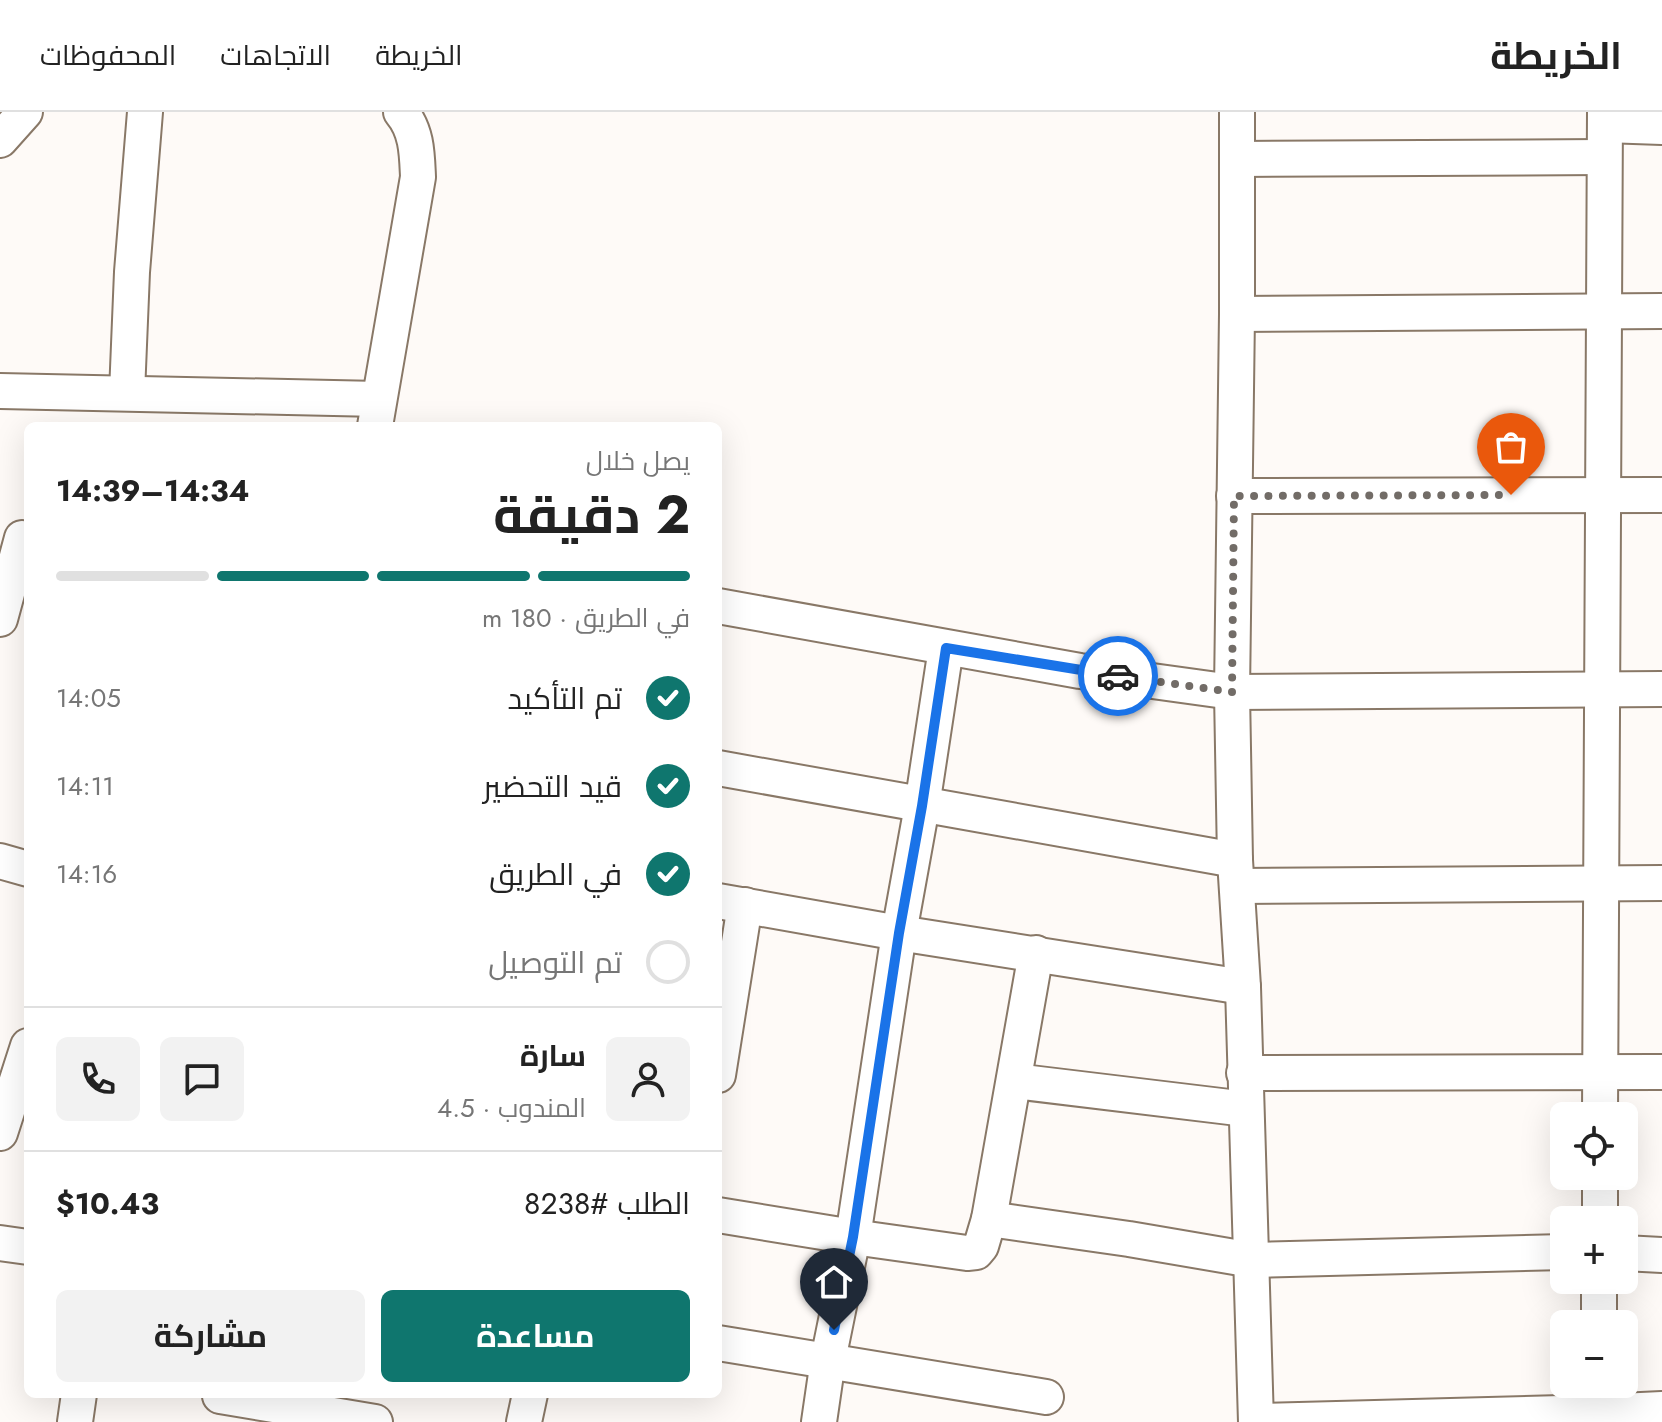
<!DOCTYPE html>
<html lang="ar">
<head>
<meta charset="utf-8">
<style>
	:root { --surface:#fff; --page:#f2f2f2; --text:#222; --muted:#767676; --line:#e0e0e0; --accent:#0f766e }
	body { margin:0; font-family:Jost,Cairo,sans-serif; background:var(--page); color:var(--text); direction:rtl; height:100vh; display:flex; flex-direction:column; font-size:30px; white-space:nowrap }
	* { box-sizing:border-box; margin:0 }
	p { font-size:26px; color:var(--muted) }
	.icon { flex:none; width:44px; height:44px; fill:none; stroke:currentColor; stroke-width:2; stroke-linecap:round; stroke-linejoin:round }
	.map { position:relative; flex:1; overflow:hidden; direction:ltr }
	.drawer { position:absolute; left:24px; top:310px; width:698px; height:976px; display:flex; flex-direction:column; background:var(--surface); border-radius:12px; box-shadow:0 8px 32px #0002; direction:rtl }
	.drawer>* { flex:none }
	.buttons { position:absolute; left:1550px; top:990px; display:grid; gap:16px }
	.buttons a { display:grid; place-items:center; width:88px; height:88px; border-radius:12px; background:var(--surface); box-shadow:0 8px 32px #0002; font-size:40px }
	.pin { position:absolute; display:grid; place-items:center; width:68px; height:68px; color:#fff; margin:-82px -34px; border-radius:50% 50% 50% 0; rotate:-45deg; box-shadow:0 0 8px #0007 }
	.pin .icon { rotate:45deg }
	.courier { position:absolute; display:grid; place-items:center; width:80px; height:80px; margin:-40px; border:6px solid #1a73e8; border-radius:50%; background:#fff; color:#222; box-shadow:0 2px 10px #0007 }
	.headline em { font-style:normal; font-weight:700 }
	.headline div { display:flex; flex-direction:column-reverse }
	.headline { display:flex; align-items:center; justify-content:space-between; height:136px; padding:0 32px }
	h1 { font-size:52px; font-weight:700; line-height:60px }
	.bar { display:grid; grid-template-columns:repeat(4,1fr); gap:12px 8px; align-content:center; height:96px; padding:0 32px }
	.bar i { height:10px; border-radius:6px; background:var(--line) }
	.bar .on { background:var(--accent) }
	.bar p { grid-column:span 4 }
	.line { display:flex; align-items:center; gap:20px; padding:0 32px; border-top:2px solid var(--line) }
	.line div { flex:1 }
	.round { display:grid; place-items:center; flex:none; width:84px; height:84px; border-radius:12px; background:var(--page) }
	ol { padding:0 32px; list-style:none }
	li { display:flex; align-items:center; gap:24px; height:88px }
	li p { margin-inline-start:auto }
	li .icon { padding:8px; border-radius:50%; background:var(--accent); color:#fff; stroke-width:4 }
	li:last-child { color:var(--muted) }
	li i { width:44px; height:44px; border:4px solid var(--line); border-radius:50% }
	.cta { display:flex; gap:16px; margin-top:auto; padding:16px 32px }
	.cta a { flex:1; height:92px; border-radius:12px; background:var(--accent); color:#fff; font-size:32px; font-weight:700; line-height:92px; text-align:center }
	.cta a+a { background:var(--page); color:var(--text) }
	header { display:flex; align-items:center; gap:48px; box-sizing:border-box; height:112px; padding:0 40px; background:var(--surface); border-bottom:2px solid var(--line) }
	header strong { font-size:38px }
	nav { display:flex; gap:44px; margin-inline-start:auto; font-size:28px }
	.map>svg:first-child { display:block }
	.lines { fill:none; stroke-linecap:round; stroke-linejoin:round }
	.minor-casing { stroke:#897867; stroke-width:38 }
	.minor { stroke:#fff; stroke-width:34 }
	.done { stroke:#726c67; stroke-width:8; stroke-dasharray:0 14.4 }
	.route { stroke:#1a73e8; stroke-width:10 }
</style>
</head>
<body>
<header>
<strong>الخريطة</strong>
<nav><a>الخريطة</a><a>الاتجاهات</a><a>المحفوظات</a></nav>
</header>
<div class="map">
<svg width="1662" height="1310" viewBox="0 0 1662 1310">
	<rect width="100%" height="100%" fill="#fefaf7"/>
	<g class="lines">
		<g class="minor-casing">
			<g id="minor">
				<path d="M1237 0V202L1232 580 1235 748 1243 875 1256 1310"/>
				<path d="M1605 13 1662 15"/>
				<path d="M0 28 25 0"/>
				<path d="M1238 47 1604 45"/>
				<path d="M1237 202 1662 199"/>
				<path d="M0 279 379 287"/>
				<path d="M127 281 132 160 145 0"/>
				<path d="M375 314 418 65C417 42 417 19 401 0"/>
				<path d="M1234 384 1662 383"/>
				<path d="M718 494 1080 559 1232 580 1662 577"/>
				<path d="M0 507 22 426"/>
				<path d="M718 656 1235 748"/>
				<path d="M0 749 28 757"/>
				<path d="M1237 774 1662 771"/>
				<path d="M718 789 899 821 1243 875"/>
				<path d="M1244 961 1662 960"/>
				<path d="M718 963 745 793"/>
				<path d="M1014 969 1246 997"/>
				<path d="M1600 1004 1605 0"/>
				<path d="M0 1021 28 934"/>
				<path d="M718 1103 853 1125 967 1141 976 1140 981 1134 989 1107 1036 841"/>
				<path d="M989 1107 1129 1127 1252 1148 1564 1140"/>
				<path d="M1600 1108V1064"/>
				<path d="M0 1131 28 1135"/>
				<path d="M1624 1141 1662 1143"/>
				<path d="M1599 1212V1168"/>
				<path d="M718 1231 1046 1285"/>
				<path d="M220 1284 375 1310"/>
				<path d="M1256 1309 1599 1300 1662 1297"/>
				<path d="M75 1310 79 1282"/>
				<path d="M524 1310 530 1282"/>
				<path d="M819 1310 828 1248 853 1125 899 821 922 694 946 536"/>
			</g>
		</g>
		<use href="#minor" class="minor"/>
	</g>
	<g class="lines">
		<path class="done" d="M1118 564 1232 580 1234 384 1511 383"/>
		<path class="route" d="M834 1218 853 1125 899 821 922 694 946 536 1118 564"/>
	</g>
</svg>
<div class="buttons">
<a><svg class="icon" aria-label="locate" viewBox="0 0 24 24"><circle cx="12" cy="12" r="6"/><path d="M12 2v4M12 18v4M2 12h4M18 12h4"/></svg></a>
<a>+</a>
<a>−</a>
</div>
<div class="pin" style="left:1511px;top:383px;background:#ea580c"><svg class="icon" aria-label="bag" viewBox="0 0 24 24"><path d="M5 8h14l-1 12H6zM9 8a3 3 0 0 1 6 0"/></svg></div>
<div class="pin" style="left:834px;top:1218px;background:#1f2937"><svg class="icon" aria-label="home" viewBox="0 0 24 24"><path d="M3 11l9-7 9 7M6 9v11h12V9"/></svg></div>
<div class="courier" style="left:1118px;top:564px"><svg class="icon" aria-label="car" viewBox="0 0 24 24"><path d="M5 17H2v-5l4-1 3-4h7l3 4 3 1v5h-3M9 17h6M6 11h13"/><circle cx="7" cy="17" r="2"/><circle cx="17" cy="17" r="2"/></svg></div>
<section class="drawer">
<div class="headline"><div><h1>2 دقيقة</h1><p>يصل خلال</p></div><em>14:34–14:39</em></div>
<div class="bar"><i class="on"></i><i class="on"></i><i class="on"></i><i></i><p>في الطريق · 180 m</p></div>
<ol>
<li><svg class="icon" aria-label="check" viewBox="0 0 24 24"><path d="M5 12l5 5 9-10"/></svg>تم التأكيد<p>14:05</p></li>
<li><svg class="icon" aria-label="check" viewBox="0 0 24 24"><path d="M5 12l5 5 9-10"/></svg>قيد التحضير<p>14:11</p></li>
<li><svg class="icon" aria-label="check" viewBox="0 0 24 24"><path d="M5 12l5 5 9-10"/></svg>في الطريق<p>14:16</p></li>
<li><i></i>تم التوصيل</li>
</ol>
<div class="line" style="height:144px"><a class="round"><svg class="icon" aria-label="person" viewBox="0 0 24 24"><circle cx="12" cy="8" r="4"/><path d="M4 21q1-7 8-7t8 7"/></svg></a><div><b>سارة</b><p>المندوب · 4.5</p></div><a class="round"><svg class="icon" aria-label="chat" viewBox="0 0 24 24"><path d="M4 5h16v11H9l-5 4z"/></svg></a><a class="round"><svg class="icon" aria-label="phone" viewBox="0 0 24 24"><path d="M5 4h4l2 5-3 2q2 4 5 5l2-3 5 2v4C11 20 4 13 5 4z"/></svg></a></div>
<div class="line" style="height:104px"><div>الطلب #8238</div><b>$10.43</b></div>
<div class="cta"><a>مساعدة</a><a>مشاركة</a></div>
</section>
</div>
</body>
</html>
